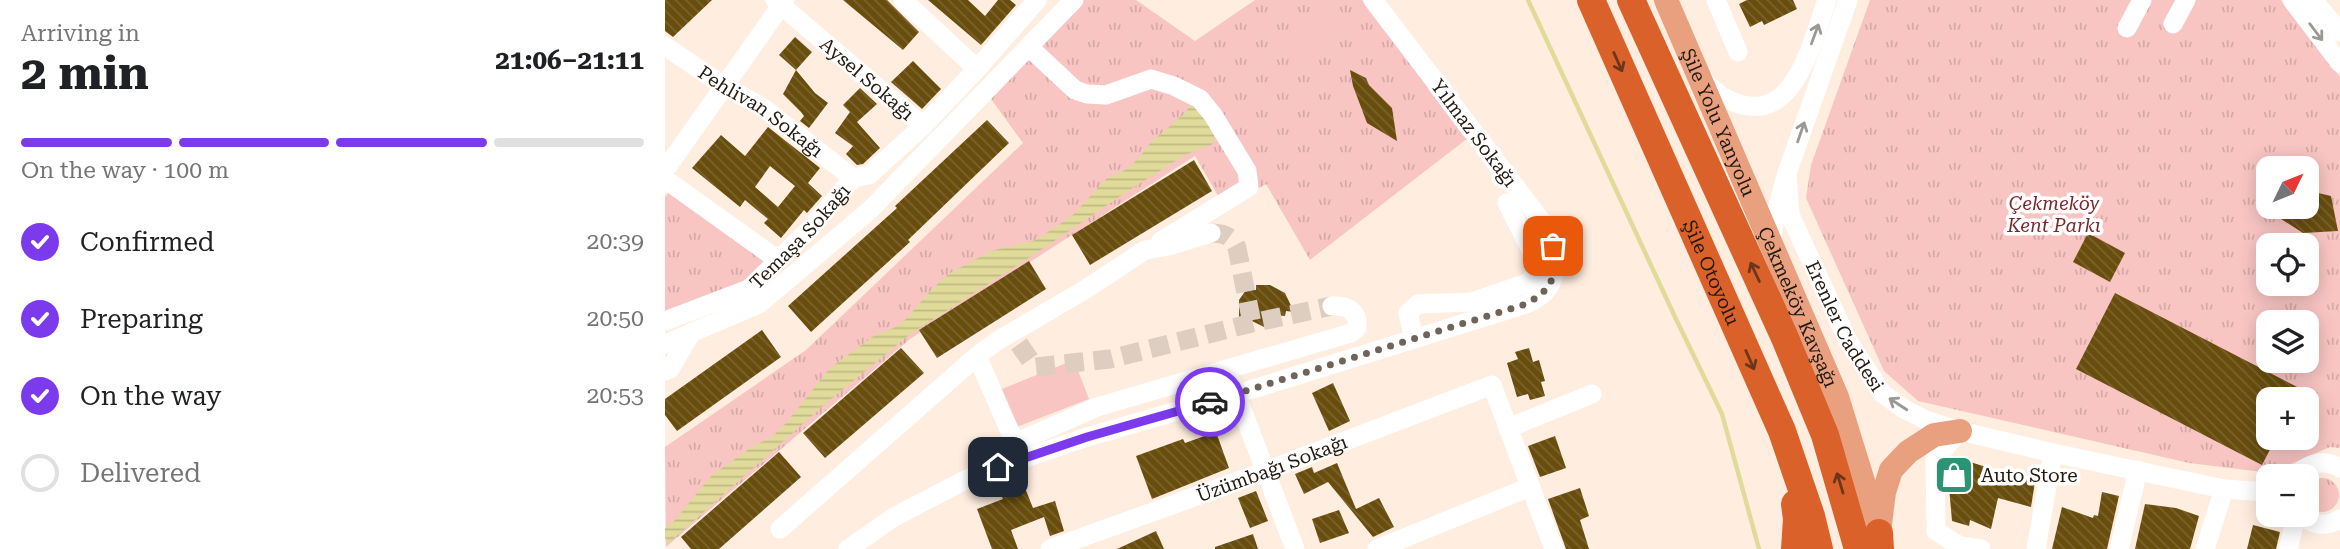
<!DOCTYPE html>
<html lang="en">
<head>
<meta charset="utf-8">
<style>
	:root { --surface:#fff; --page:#f2f2f2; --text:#202124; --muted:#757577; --line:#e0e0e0; --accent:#7c3aed }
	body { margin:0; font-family:"Roboto Serif",serif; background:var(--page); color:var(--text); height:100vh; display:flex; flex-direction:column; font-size:26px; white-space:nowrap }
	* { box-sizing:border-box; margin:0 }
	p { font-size:23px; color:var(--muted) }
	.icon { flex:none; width:38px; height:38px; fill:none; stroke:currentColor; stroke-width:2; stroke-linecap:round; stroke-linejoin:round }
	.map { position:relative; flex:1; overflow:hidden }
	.panel { display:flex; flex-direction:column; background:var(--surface); width:665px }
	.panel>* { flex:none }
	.needle { width:46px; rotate:47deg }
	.buttons { position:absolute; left:1591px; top:156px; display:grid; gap:14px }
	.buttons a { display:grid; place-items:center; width:63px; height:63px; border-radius:14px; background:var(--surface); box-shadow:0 4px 18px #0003; font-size:35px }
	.pin { position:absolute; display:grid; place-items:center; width:60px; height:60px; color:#fff; margin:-30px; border-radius:14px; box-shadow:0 4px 10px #0006 }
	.courier { position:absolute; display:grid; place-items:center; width:70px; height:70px; margin:-35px; border:5px solid #7c3aed; border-radius:50%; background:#fff; color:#222; box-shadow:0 2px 9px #0007 }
	.summary em { font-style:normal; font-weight:700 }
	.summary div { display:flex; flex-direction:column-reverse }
	.summary { display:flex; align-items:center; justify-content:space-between; height:119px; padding:0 21px }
	h1 { font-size:46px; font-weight:700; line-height:52px }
	.bar { display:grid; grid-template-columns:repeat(4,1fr); gap:10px 7px; align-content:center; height:84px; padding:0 21px }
	.bar i { height:9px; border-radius:5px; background:var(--line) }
	.bar .current { background:var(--accent) }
	.bar p { grid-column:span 4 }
	ol { padding:0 21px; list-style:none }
	li { display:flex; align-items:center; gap:21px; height:77px }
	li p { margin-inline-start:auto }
	li .icon { padding:7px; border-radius:50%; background:var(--accent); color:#fff; stroke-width:4 }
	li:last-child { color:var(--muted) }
	li i { width:38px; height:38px; border:4px solid var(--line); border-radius:50% }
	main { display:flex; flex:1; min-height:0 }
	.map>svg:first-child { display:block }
	.grass { fill:url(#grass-tufts); fill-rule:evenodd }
	.pitch { fill:#f8c5c3 }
	.water { fill:url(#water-rules) }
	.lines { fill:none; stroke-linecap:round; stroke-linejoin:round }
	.stream { stroke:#e0db9a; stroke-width:4.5 }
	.building { fill:url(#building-back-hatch); fill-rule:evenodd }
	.minor-tunnel { stroke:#decec1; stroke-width:19; stroke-dasharray:19 10; stroke-linecap:butt }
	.minor { stroke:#fff; stroke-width:19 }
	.major { stroke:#e9a07f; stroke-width:24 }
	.highway { stroke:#da612a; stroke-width:28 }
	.oneway { stroke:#9c9893 }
	.oneway2 { stroke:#6c361a }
	.done { stroke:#6f6459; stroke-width:7; stroke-dasharray:0 12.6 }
	.route { stroke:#7c3aed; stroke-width:9 }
	.labels { text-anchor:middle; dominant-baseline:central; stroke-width:7; stroke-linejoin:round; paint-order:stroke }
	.street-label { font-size:19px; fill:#221910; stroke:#fff }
	.park-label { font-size:19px; font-style:italic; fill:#7b292c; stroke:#fff }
	.poi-label { font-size:19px; fill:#221910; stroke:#fff; text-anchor:start }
</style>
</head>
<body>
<main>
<section class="panel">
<div class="summary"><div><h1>2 min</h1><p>Arriving in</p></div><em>21:06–21:11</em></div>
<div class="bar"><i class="current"></i><i class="current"></i><i class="current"></i><i></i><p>On the way · 100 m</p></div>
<ol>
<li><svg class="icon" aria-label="check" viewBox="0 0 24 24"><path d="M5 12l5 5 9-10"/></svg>Confirmed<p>20:39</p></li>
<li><svg class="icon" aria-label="check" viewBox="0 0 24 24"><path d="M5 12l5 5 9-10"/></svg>Preparing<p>20:50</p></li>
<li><svg class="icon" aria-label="check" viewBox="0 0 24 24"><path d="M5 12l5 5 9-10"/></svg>On the way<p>20:53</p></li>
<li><i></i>Delivered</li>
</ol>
</section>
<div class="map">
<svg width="1675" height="549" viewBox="0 0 1675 549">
	<defs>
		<pattern id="grass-tufts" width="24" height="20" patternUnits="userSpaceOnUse" patternTransform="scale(1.75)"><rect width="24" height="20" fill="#f8c5c3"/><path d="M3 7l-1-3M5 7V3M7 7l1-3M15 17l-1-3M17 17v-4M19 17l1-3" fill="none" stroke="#d4a9a6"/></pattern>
		<pattern id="water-rules" width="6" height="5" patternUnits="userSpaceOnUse" patternTransform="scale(1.75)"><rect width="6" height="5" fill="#e0db9a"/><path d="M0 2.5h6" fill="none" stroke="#c0bb84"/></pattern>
		<pattern id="building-back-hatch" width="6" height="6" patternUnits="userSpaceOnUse" patternTransform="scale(1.75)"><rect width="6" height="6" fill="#684d0d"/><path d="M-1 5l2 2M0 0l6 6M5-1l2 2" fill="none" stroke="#79632f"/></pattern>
	</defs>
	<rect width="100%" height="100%" fill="#ffeee0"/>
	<g class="grass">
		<path d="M417 0H471L530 41 590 0H697L803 138 645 260 601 184 560 208 530 156 245 339 1 547 0 447 141 350 358 143 326 99Z"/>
		<path d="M1205 0H1616L1675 77V448L1665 447 1605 473 1524 463 1253 401 1219 371 1141 198 1146 165ZM1603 168H1642V206H1603ZM1603 245H1642V284H1603ZM1603 322H1642V360H1603ZM1603 399H1642V438H1603Z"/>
		<path d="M9 186 108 260 68 288 0 318V197Z"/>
		<circle cx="1657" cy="495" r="17"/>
	</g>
	<g class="pitch">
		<path d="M665 0 691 27 642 71 617 43Z"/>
		<path d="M409 360 424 399 349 428 334 390Z"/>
	</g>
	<path class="water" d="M526 104 550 130 548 144 520 155 469 187 373 252 244 335 159 405 4 543 0 538V528L9 521 47 475 87 447 108 436 122 422 165 368 210 335 227 329 241 319 266 290 285 273 326 251 371 240 408 215 441 179 462 169 473 159 486 142 519 114Z"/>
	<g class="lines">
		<path class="stream" d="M863 0 1010 317 1057 414 1094 549"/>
	</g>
	<g class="building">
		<path d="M0 0H47L8 37 0 31Z"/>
		<path d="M178 0H222L254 32 238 50Z"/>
		<path d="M263 0H303L320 16 333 0H345L351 5 316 45Z"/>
		<path d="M1082 0H1128L1132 9 1099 25 1097 21 1085 27 1074 4Z"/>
		<path d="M130 37 147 52 131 70 114 55Z"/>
		<path d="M248 61 276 89 257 109 226 82Z"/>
		<path d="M131 70 150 93 163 103 144 128 135 121 139 116 136 112 118 94Z"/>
		<path d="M685 70 701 78 704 85 727 108 732 141 702 123 688 86Z"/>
		<path d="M195 88 212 104 192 122 215 148 198 164 192 165 181 154 188 146 170 133 185 112 178 105Z"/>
		<path d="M322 120 344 143 243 240 245 242 146 332 123 306 232 208 230 206Z"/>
		<path d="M103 127 155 168 143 183 157 196 142 213 139 210 116 238 99 223 103 219 80 200 75 207 27 168 56 135 80 156ZM105 166 130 186 113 207 90 187Z"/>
		<path d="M529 160 547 191 425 265 407 235Z"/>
		<path d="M1642 184 1654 188 1653 193 1666 196 1673 231 1638 233 1613 217 1620 206H1642Z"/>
		<path d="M1423 233 1460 253 1445 282 1408 262Z"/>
		<path d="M364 261 381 289 272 358 254 330Z"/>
		<path d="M591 285H605L620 293 629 312 621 311 620 316 608 315V323L599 327 579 317H574V300L581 290H591Z"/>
		<path d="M1450 293 1636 389 1631 399H1603V438H1611L1597 465 1411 369Z"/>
		<path d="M97 330 116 357 12 431 0 415V399Z"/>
		<path d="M236 348 259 373 160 458 138 433Z"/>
		<path d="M864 348 868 362 874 360 880 381 876 382 880 396 865 400 863 394 852 397 842 363 853 359 850 352Z"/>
		<path d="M668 383 685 421 664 431 647 393Z"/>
		<path d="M551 432 564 468 487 499 471 456 518 439 520 443Z"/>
		<path d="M890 436 901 468 875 477 863 446Z"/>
		<path d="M114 452 136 477 54 549H26L16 537Z"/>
		<path d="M1289 457 1370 482 1366 507 1333 498 1326 529 1305 520 1304 526 1287 521 1282 464Z"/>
		<path d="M672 463 691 509 714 498 729 527 708 537 663 482 639 494 630 474 647 467 649 473Z"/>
		<path d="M360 488 368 508 390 501 399 531 385 536 379 517 346 530 353 549H327L312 509 338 499 337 497Z"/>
		<path d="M915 488 924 516 915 520 924 549H901L883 499Z"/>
		<path d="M591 491 603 521 585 528 573 498Z"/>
		<path d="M1437 492 1454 496 1442 549H1387L1397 507 1428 518 1429 515 1433 516Z"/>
		<path d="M1480 504 1511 508 1534 516 1525 549H1470Z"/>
		<path d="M674 510 684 533 655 543 647 519Z"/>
		<path d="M1588 525 1615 532 1611 549H1582Z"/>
		<path d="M491 531 499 549H452Z"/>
		<path d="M588 534 593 549H550V547Z"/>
	</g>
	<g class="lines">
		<g class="minor-tunnel">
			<path d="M546 233C559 233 567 236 572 248L587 323"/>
			<path d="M354 344 370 367 445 359 587 323 667 306"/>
		</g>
		<g class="minor">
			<path id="s1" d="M110 0 258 126 204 175 188 178"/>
			<path d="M238 0 312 69"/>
			<path d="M1051 0 1073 52"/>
			<path d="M1627 0 1675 63"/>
			<path d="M1648 0 1675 32"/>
			<path d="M1508 24 1521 0"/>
			<path d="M1462 28 1477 0"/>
			<path id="s2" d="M0 46 59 86 97 107 188 178"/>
			<path d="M364 47 410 90 422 94 441 95 486 79 509 86 535 99 548 115 582 171 584 187 496 241"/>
			<path d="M1035 78C1043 84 1051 93 1060 98 1128 134 1146 45 1162 0"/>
			<path d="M258 126 312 69 372 0"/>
			<path d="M0 170 120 0"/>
			<path id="s3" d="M1122 173 1125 215 1183 341 1217 393 1239 409 1261 420 1295 431 1388 453 1559 489 1603 492"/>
			<path d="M0 179 113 260"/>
			<path d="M1107 244 1109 220 1122 173 1183 0"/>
			<path id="s4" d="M0 321 84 289 145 229 188 178"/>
			<path d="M749 339 743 313 753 304 807 302 862 283 870 276 872 262 842 203"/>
			<path d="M0 344 94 304 205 210 409 0"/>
			<path d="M312 356 350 443 432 407 686 333 692 328C694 311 682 305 667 306"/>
			<path d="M0 371 5 369 26 333"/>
			<path d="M567 383 630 549"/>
			<path d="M843 428 927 394"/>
			<path d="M1295 431 1270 459 1271 531 1295 546 1316 549"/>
			<path d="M1631 476C1644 462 1659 459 1675 468"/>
			<path d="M1635 514C1646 525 1661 528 1675 519"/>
			<path d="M115 529 312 356 332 341 421 289 480 250 504 246 546 233"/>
			<path d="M183 549 229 517 308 476 422 437 572 394 861 304C867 301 876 297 880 292 898 273 887 243 878 223L708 0"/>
			<path id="s5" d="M385 549 601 471 827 385 889 549"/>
			<path d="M712 549 865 487"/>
			<path d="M1371 549 1388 453"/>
			<path d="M1454 549 1473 470"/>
			<path d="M1540 549 1559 489"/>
			<path d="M1623 549 1632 514"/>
		</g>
		<g class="major">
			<path id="s6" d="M1001 0 1172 397 1214 533"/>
			<path d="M1215 524 1219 492 1226 470 1243 452 1269 435 1295 431"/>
		</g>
		<g class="highway">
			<path id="s7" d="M926 0 1117 431 1146 516 1154 549"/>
			<path d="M966 0 1120 338 1160 435 1193 549"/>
			<path d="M1214 533 1215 549"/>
			<path d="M1130 549 1132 519 1130 504"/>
		</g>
	</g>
	<defs><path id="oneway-shaft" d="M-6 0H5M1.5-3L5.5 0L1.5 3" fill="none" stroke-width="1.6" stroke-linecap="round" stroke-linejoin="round" transform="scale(1.75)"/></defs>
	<g class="oneway">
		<use href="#oneway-shaft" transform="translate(1651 32) rotate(53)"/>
		<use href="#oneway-shaft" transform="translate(1150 34) rotate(-70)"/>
		<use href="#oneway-shaft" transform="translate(1136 132) rotate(-71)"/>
		<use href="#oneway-shaft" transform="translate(1233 404) rotate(-147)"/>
	</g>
	<g class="oneway2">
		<use href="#oneway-shaft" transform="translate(953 62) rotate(66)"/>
		<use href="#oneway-shaft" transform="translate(1090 272) rotate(-115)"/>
		<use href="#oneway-shaft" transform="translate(1085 360) rotate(66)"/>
		<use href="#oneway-shaft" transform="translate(1175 483) rotate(-107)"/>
	</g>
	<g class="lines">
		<path class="done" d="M545 402 861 304C891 286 889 280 888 246"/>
		<path class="route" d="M333 467 422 437 545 402"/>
	</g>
	<defs>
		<g id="shop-square" transform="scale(2.0125)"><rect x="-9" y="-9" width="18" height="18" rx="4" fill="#2b9472" stroke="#fff"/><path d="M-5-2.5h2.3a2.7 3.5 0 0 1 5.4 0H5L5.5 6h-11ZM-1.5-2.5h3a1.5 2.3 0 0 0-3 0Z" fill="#fff"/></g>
	</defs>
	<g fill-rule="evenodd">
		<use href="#shop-square" x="1289" y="475"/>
	</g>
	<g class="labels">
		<g class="street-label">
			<text stroke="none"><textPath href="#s1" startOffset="121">Aysel Sokağı</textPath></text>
			<text stroke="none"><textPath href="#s2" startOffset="116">Pehlivan Sokağı</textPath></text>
			<text stroke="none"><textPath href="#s6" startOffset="133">Şile Yolu Yanyolu</textPath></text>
			<text transform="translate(809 133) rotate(53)">Yılmaz Sokağı</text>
			<text stroke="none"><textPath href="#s4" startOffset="163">Temaşa Sokağı</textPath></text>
			<text stroke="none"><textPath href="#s7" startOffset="298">Şile Otoyolu</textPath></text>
			<text stroke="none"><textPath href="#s6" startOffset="334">Çekmeköy Kavşağı</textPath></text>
			<text stroke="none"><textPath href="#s3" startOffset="166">Erenler Caddesi</textPath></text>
			<text stroke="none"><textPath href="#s5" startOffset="236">Üzümbağı Sokağı</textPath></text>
		</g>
		<g class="park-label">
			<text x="1389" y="203">Çekmeköy<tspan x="1389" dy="22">Kent Parkı</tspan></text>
		</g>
		<g class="poi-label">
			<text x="1316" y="475">Auto Store</text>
		</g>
	</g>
</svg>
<div class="buttons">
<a><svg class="needle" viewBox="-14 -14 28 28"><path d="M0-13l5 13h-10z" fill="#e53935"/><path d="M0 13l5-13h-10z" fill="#757577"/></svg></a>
<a><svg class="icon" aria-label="locate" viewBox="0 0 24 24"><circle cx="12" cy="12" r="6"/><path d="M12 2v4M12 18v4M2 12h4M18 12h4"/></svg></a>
<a><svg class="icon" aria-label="layers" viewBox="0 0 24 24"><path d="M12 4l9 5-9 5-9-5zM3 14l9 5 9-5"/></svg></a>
<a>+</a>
<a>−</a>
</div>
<div class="pin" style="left:888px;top:246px;background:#ea580c"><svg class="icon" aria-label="bag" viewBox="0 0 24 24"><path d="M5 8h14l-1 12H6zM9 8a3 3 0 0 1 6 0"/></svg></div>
<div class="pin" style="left:333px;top:467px;background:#1f2937"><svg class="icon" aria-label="home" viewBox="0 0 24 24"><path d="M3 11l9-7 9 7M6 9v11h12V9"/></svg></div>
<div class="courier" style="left:545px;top:402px"><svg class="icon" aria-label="car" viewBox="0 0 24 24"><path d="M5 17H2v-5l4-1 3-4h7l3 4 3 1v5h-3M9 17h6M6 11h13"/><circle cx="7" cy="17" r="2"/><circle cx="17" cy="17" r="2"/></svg></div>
</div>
</main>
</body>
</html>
